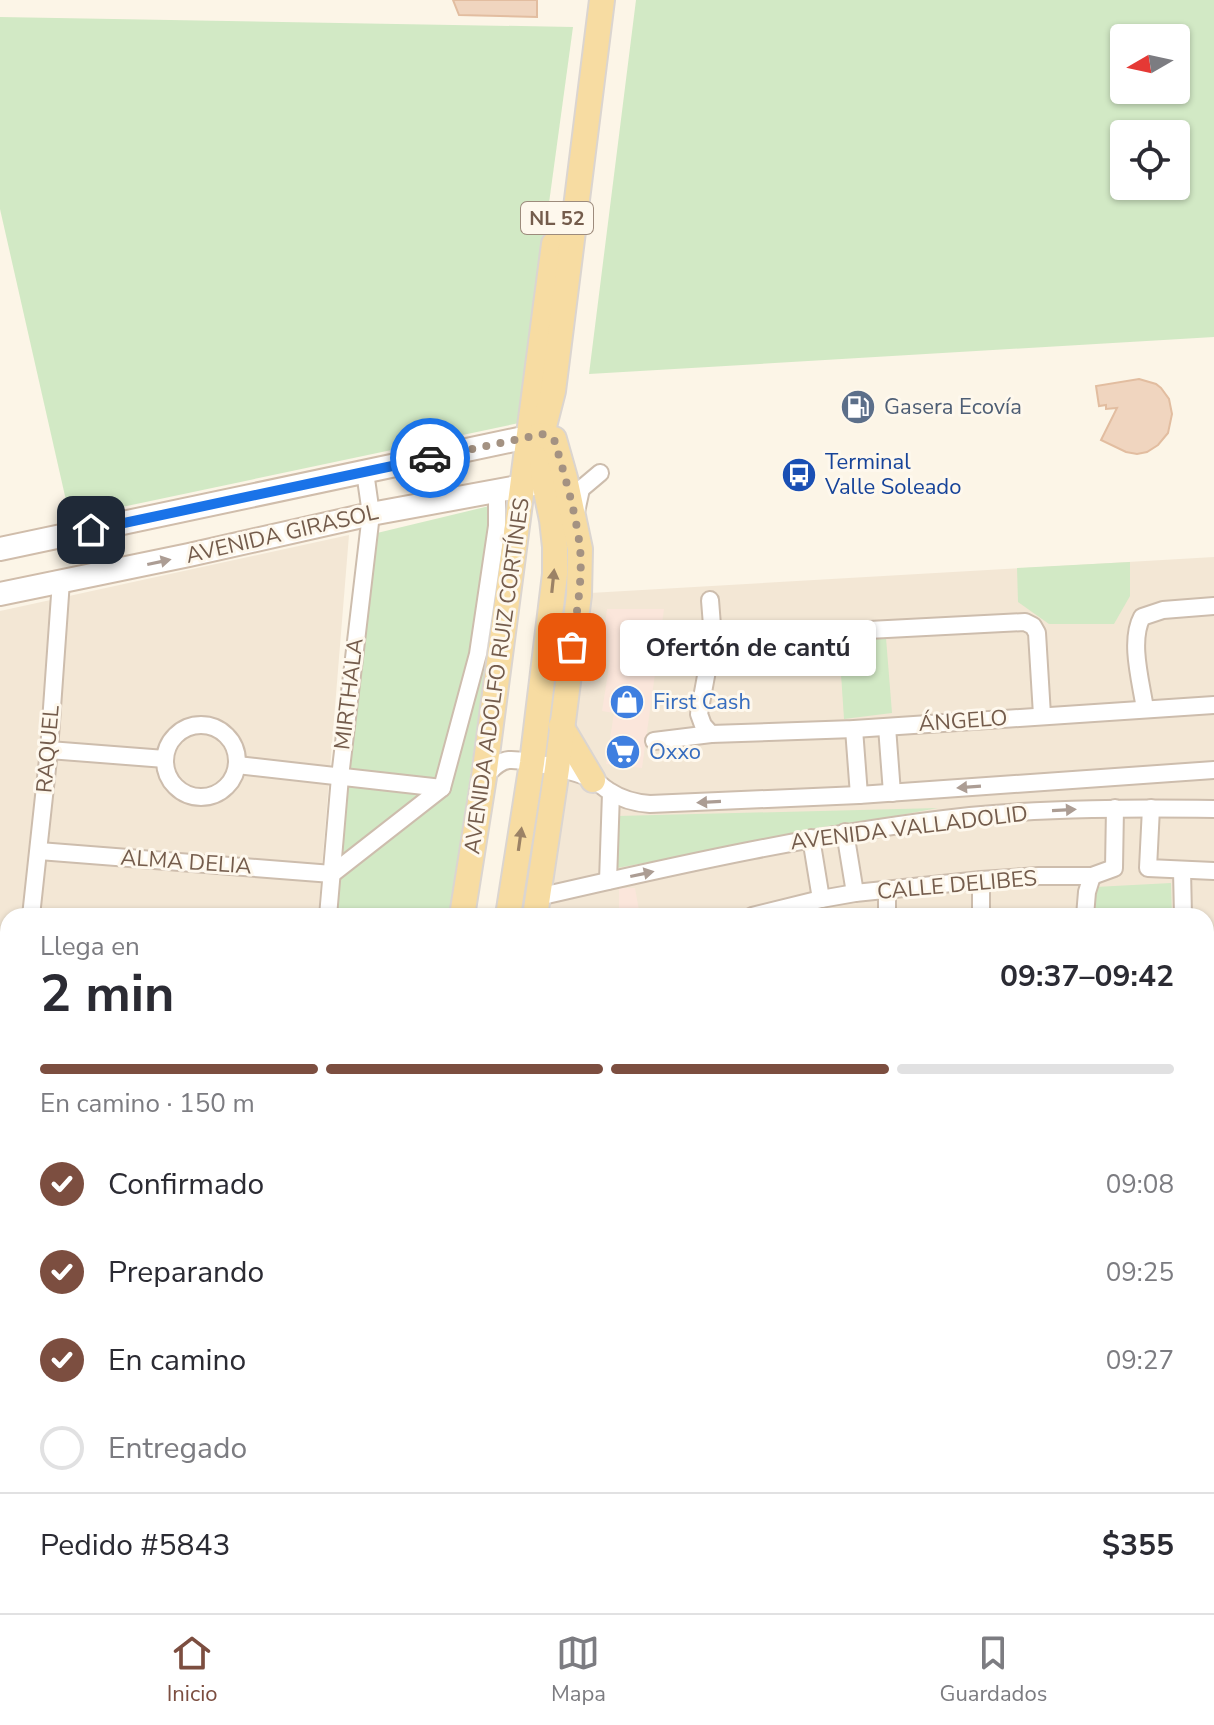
<!DOCTYPE html>
<html lang="es">
<head>
<meta charset="utf-8">
<style>
	:root { --surface:#fff; --page:#f2f2f3; --text:#2b2b33; --muted:#7c7c81; --line:#e1e1e2; --accent:#7c4e40 }
	body { margin:0; font-family:"Nunito Sans",sans-serif; background:var(--page); color:var(--text); height:100vh; display:flex; flex-direction:column; font-size:30px; white-space:nowrap }
	* { box-sizing:border-box; margin:0 }
	p { font-size:26px; color:var(--muted) }
	.icon { flex:none; width:44px; height:44px; fill:none; stroke:currentColor; stroke-width:2; stroke-linecap:round; stroke-linejoin:round }
	.map { position:relative; flex:1; overflow:hidden }
	.details { position:absolute; left:0px; top:908px; width:1214px; height:706px; display:flex; flex-direction:column; background:var(--surface); border-radius:24px 24px 0 0; box-shadow:0 2px 6px #0004 }
	.details>* { flex:none }
	.needle { width:52px; rotate:261deg }
	.controls { position:absolute; left:1110px; top:24px; display:grid; gap:16px }
	.controls a { display:grid; place-items:center; width:80px; height:80px; border-radius:8px; background:var(--surface); box-shadow:0 2px 6px #0004; font-size:40px }
	.pin { position:absolute; display:grid; place-items:center; width:68px; height:68px; color:#fff; margin:-34px; border-radius:16px; box-shadow:0 4px 12px #0006 }
	.courier { position:absolute; display:grid; place-items:center; width:80px; height:80px; margin:-40px; border:6px solid #1a73e8; border-radius:50%; background:#fff; color:#222; box-shadow:0 2px 10px #0007 }
	.bubble { position:absolute; height:56px; border-radius:8px; background:var(--surface); box-shadow:0 2px 6px #0004; font-size:26px; font-weight:700; line-height:56px; text-align:center }
	.overview em { font-style:normal; font-weight:700 }
	.overview div { display:flex; flex-direction:column-reverse }
	.overview { display:flex; align-items:center; justify-content:space-between; height:136px; padding:0 40px }
	h1 { font-size:52px; font-weight:700; line-height:60px }
	.bar { display:grid; grid-template-columns:repeat(4,1fr); gap:12px 8px; align-content:center; height:96px; padding:0 40px }
	.bar i { height:10px; border-radius:6px; background:var(--line) }
	.bar .on { background:var(--accent) }
	.bar p { grid-column:span 4 }
	.line { display:flex; align-items:center; gap:20px; padding:0 40px; border-top:2px solid var(--line) }
	.line div { flex:1 }
	ol { padding:0 40px; list-style:none }
	li { display:flex; align-items:center; gap:24px; height:88px }
	li p { margin-inline-start:auto }
	li .icon { padding:8px; border-radius:50%; background:var(--accent); color:#fff; stroke-width:4 }
	li:last-child { color:var(--muted) }
	li i { width:44px; height:44px; border:4px solid var(--line); border-radius:50% }
	.dock { display:flex; justify-content:space-around; align-items:center; height:112px; border-top:2px solid var(--line); background:var(--surface); font-size:22px; color:var(--muted) }
	.dock a { display:grid; justify-items:center; gap:4px }
	.dock .on { color:var(--accent) }
	.map>svg:first-child { display:block }
	.residential { fill:#f3e7d5 }
	.commercial { fill:#fbe6db }
	.green { fill:#d2e9c5; fill-rule:evenodd }
	.building { fill:#f0d5bf; stroke:#e2bda0; stroke-width:2 }
	.lines { fill:none; stroke-linecap:round; stroke-linejoin:round }
	.street-casing { stroke:#cdbdad; stroke-width:20 }
	.secondary-casing { stroke:#d0bdab; stroke-width:26 }
	.primary-casing { stroke:#dbd5d0; stroke-width:28 }
	.street { stroke:#fff; stroke-width:16 }
	.secondary { stroke:#fff; stroke-width:22 }
	.primary { stroke:#f7dca2; stroke-width:24 }
	.oneway { fill:#ac9d94 }
	.oneway2 { fill:#9b8266 }
	.done { stroke:#a49282; stroke-width:8; stroke-dasharray:0 14.4 }
	.route { stroke:#1a73e8; stroke-width:10 }
	.labels { text-anchor:middle; dominant-baseline:central; stroke-width:6; stroke-linejoin:round; paint-order:stroke }
	.shield { fill:#fef8ed; stroke:#9d8b7c; stroke-width:2 }
	.shield-label { font-size:20px; font-weight:bold; fill:#745c4c }
	.service-label { font-size:22px; fill:#4e5e75; stroke:#fef8ed; text-anchor:start }
	.transit-label { font-size:22px; fill:#164399; stroke:#fef8ed; text-anchor:start }
	.street-label { font-size:22px; fill:#745c4c; stroke:#fef8ed }
	.shop-label { font-size:22px; fill:#366cbe; stroke:#fef8ed; text-anchor:start }
</style>
</head>
<body>
<div class="map">
<svg width="1214" height="1613" viewBox="0 0 1214 1613">
	<rect width="100%" height="100%" fill="#fcf5e7"/>
	<g class="residential">
		<path d="M349 535 318 916H8V1606H260L259 1613H0V611Z"/>
		<path d="M1214 557V1461L1206 1462V916H548L590 593Z"/>
	</g>
	<g class="commercial">
		<path d="M607 609H664L642 768 606 764 614 713 602 711 610 660H600Z"/>
		<path d="M619 888H635L640 916H586L585 910H619Z"/>
	</g>
	<g class="green">
		<path d="M636 0H1214V337L589 374ZM1124 38H1176V90H1124ZM1124 134H1176V186H1124Z"/>
		<path d="M0 17 573 27 519 423 70 518 0 209Z"/>
		<path d="M510 501 450 916H333L377 533Z"/>
		<path d="M1130 562V596L1114 624H1049L1018 602 1017 568Z"/>
		<path d="M886 638 892 713 844 719 839 644Z"/>
		<path d="M938 808 612 869 617 816Z"/>
		<path d="M1171 883 1172 916H1096L1095 887Z"/>
	</g>
	<g class="building">
		<path d="M453 0H537V17L459 15Z"/>
		<path d="M1139 379 1156 384 1161 388 1169 399 1172 414 1168 433 1158 445 1147 452 1137 454 1126 452 1101 440 1117 408 1106 409V405L1099 406 1096 386Z"/>
	</g>
	<g class="lines">
		<g class="street-casing">
			<g id="street">
				<path d="M576 512 581 489 600 473"/>
				<path d="M710 600 713 638 699 714 703 725 711 734"/>
				<path d="M713 638 1025 622 1033 626 1037 633 1042 715"/>
				<path d="M1145 709C1141 682 1129 641 1142 617L1163 610 1214 606"/>
				<circle cx="201" cy="761" r="36"/>
				<path d="M887 727 892 793"/>
				<path d="M854 729 859 795"/>
				<path d="M654 741 711 734 854 729 1214 705"/>
				<path d="M49 750 165 759"/>
				<path d="M237 765 442 788"/>
				<path d="M484 777C492 770 498 761 509 760 527 759 578 772 594 780 599 783 604 788 609 791 621 799 635 803 650 804L859 795 1214 770"/>
				<path d="M1151 808 1148 868 1214 871"/>
				<path d="M845 832 855 893"/>
				<path d="M811 838 821 899"/>
				<path d="M39 851 332 874 442 788 478 654 497 526V490"/>
				<path d="M1182 870 1183 916"/>
				<path d="M981 880V916"/>
				<path d="M608 881 611 793"/>
				<path d="M887 891V916"/>
				<path d="M538 897C681 864 824 832 970 816 1051 808 1133 808 1214 809"/>
				<path d="M31 916 49 750 61 581"/>
				<path d="M328 916 340 777 371 514 365 472"/>
				<path d="M752 916 821 899 855 893 981 880 1039 876H1092L1114 868 1115 808"/>
				<path d="M1085 916 1087 892 1092 876"/>
				<path d="M0 944 8 945"/>
				<path d="M0 1144 8 1145"/>
				<path d="M0 1242 8 1243"/>
				<path d="M0 1341 8 1342"/>
				<path d="M1206 1412 1214 1410"/>
			</g>
		</g>
		<g class="secondary-casing">
			<g id="secondary">
				<path d="M0 549 528 437"/>
				<path d="M0 594 189 555 371 514 539 483"/>
			</g>
		</g>
		<g class="primary-casing">
			<g id="primary">
				<path d="M561 726 593 780"/>
				<path d="M462 916 484 777 554 244"/>
				<path d="M508 916 532 763 555 574V547L552 520 544 482 542 456V434L553 391 602 0"/>
				<path d="M535 916 557 769 579 595 580 549 565 478 554 439 540 435"/>
				<path d="M559 1606 561 1613"/>
				<path d="M598 1606 600 1613"/>
				<path d="M624 1606 626 1613"/>
			</g>
		</g>
		<use href="#street" class="street"/>
		<use href="#secondary" class="secondary"/>
		<use href="#primary" class="primary"/>
	</g>
	<defs><path id="oneway-solid" d="M-6-.8H1V-3.2L6.5 0L1 3.2V.8H-6Z" transform="scale(2)"/></defs>
	<g class="oneway">
		<use href="#oneway-solid" transform="translate(159 562) rotate(-12)"/>
		<use href="#oneway-solid" transform="translate(969 787) rotate(176)"/>
		<use href="#oneway-solid" transform="translate(709 802) rotate(177)"/>
		<use href="#oneway-solid" transform="translate(1064 810) rotate(-3)"/>
		<use href="#oneway-solid" transform="translate(642 874) rotate(-12)"/>
	</g>
	<g class="oneway2">
		<use href="#oneway-solid" transform="translate(553 581) rotate(-84)"/>
		<use href="#oneway-solid" transform="translate(520 839) rotate(-82)"/>
	</g>
	<g class="lines">
		<path class="done" d="M430 458 542 434 554 439C564 473 576 513 580 548 583 581 576 615 572 647"/>
		<path class="route" d="M91 530 430 458"/>
	</g>
	<defs>
		<g id="fuel-disc" transform="scale(1.8)"><circle r="9.5" fill="#5c6f8a" stroke="#fef8ed"/><path d="M-5.5-6h7V0h2V4h1.3V-2.5L3-4.5l.8-.8L6-3V5H2.5V1h-1V6h-7ZM-4.2-4.7v3.2H.2V-4.7Z" fill="#fff"/></g>
		<g id="bus-disc" transform="scale(1.8)"><circle r="9.5" fill="#1a4fb4" stroke="#fef8ed"/><path d="M-5-6H5V4H4V6H2V4H-2V6H-4V4H-5ZM-3.5-4V0h7V-4ZM-3.5 1.2v1.5H-2V1.2ZM2 1.2v1.5H3.5V1.2Z" fill="#fff"/></g>
		<g id="shop-disc" transform="scale(1.8)"><circle r="9.5" fill="#3f7fe0" stroke="#fef8ed"/><path d="M-5-2.5h2.3a2.7 3.5 0 0 1 5.4 0H5L5.5 6h-11ZM-1.5-2.5h3a1.5 2.3 0 0 0-3 0Z" fill="#fff"/></g>
		<g id="supermarket-disc" transform="scale(1.8)"><circle r="9.5" fill="#3f7fe0" stroke="#fef8ed"/><path d="M-6-5.5h2.5l.6 2H6L4.5 2H-2.5L-4.4-4H-6ZM-1.5 3.2a1.3 1.3 0 1 0 .1 0ZM3 3.2a1.3 1.3 0 1 0 .1 0Z" fill="#fff"/></g>
	</defs>
	<g fill-rule="evenodd">
		<use href="#fuel-disc" x="858" y="407"/>
		<use href="#bus-disc" x="799" y="475"/>
		<use href="#shop-disc" x="627" y="702"/>
		<use href="#supermarket-disc" x="623" y="752"/>
	</g>
	<g class="labels">
		<rect class="shield" x="521" y="202" width="72" height="32" rx="6"/>
		<g class="shield-label">
			<text x="557" y="218">NL 52</text>
		</g>
		<g class="service-label">
			<text x="884" y="407">Gasera Ecovía</text>
		</g>
		<g class="transit-label">
			<text x="825" y="462">Terminal<tspan x="825" dy="25">Valle Soleado</tspan></text>
		</g>
		<g class="street-label">
			<text transform="translate(282 534) rotate(-13)">AVENIDA GIRASOL</text>
			<text transform="translate(497 676) rotate(-82)">AVENIDA ADOLFO RUIZ CORTÍNES</text>
			<text transform="translate(349 694) rotate(-83)">MIRTHALA</text>
			<text transform="translate(963 721) rotate(-4)">ÁNGELO</text>
			<text transform="translate(48 749) rotate(-85)">RAQUEL</text>
			<text transform="translate(909 828) rotate(-7)">AVENIDA VALLADOLID</text>
			<text transform="translate(186 862) rotate(4)">ALMA DELIA</text>
			<text transform="translate(957 885) rotate(-5)">CALLE DELIBES</text>
		</g>
		<g class="shop-label">
			<text x="653" y="702">First Cash</text>
			<text x="649" y="752">Oxxo</text>
		</g>
	</g>
</svg>
<div class="controls">
<a><svg class="needle" viewBox="-14 -14 28 28"><path d="M0-13l5 13h-10z" fill="#e53935"/><path d="M0 13l5-13h-10z" fill="#7c7c81"/></svg></a>
<a><svg class="icon" aria-label="locate" viewBox="0 0 24 24"><circle cx="12" cy="12" r="6"/><path d="M12 2v4M12 18v4M2 12h4M18 12h4"/></svg></a>
</div>
<div class="pin" style="left:572px;top:647px;background:#ea580c"><svg class="icon" aria-label="bag" viewBox="0 0 24 24"><path d="M5 8h14l-1 12H6zM9 8a3 3 0 0 1 6 0"/></svg></div>
<div class="pin" style="left:91px;top:530px;background:#1f2937"><svg class="icon" aria-label="home" viewBox="0 0 24 24"><path d="M3 11l9-7 9 7M6 9v11h12V9"/></svg></div>
<div class="courier" style="left:430px;top:458px"><svg class="icon" aria-label="car" viewBox="0 0 24 24"><path d="M5 17H2v-5l4-1 3-4h7l3 4 3 1v5h-3M9 17h6M6 11h13"/><circle cx="7" cy="17" r="2"/><circle cx="17" cy="17" r="2"/></svg></div>
<div class="bubble" style="left:620px;top:620px;width:256px">Ofertón de cantú</div>
<section class="details">
<div class="overview"><div><h1>2 min</h1><p>Llega en</p></div><em>09:37–09:42</em></div>
<div class="bar"><i class="on"></i><i class="on"></i><i class="on"></i><i></i><p>En camino · 150 m</p></div>
<ol>
<li><svg class="icon" aria-label="check" viewBox="0 0 24 24"><path d="M5 12l5 5 9-10"/></svg>Confirmado<p>09:08</p></li>
<li><svg class="icon" aria-label="check" viewBox="0 0 24 24"><path d="M5 12l5 5 9-10"/></svg>Preparando<p>09:25</p></li>
<li><svg class="icon" aria-label="check" viewBox="0 0 24 24"><path d="M5 12l5 5 9-10"/></svg>En camino<p>09:27</p></li>
<li><i></i>Entregado</li>
</ol>
<div class="line" style="height:104px"><div>Pedido #5843</div><b>$355</b></div>
</section>
</div>
<nav class="dock">
<a class="on"><svg class="icon" aria-label="home" viewBox="0 0 24 24"><path d="M3 11l9-7 9 7M6 9v11h12V9"/></svg>Inicio</a>
<a><svg class="icon" aria-label="map" viewBox="0 0 24 24"><path d="M3 6l6-2 6 2 6-2v14l-6 2-6-2-6 2zM9 4v14M15 6v14"/></svg>Mapa</a>
<a><svg class="icon" aria-label="saved" viewBox="0 0 24 24"><path d="M7 4h10v16l-5-4-5 4z"/></svg>Guardados</a>
</nav>
</body>
</html>
